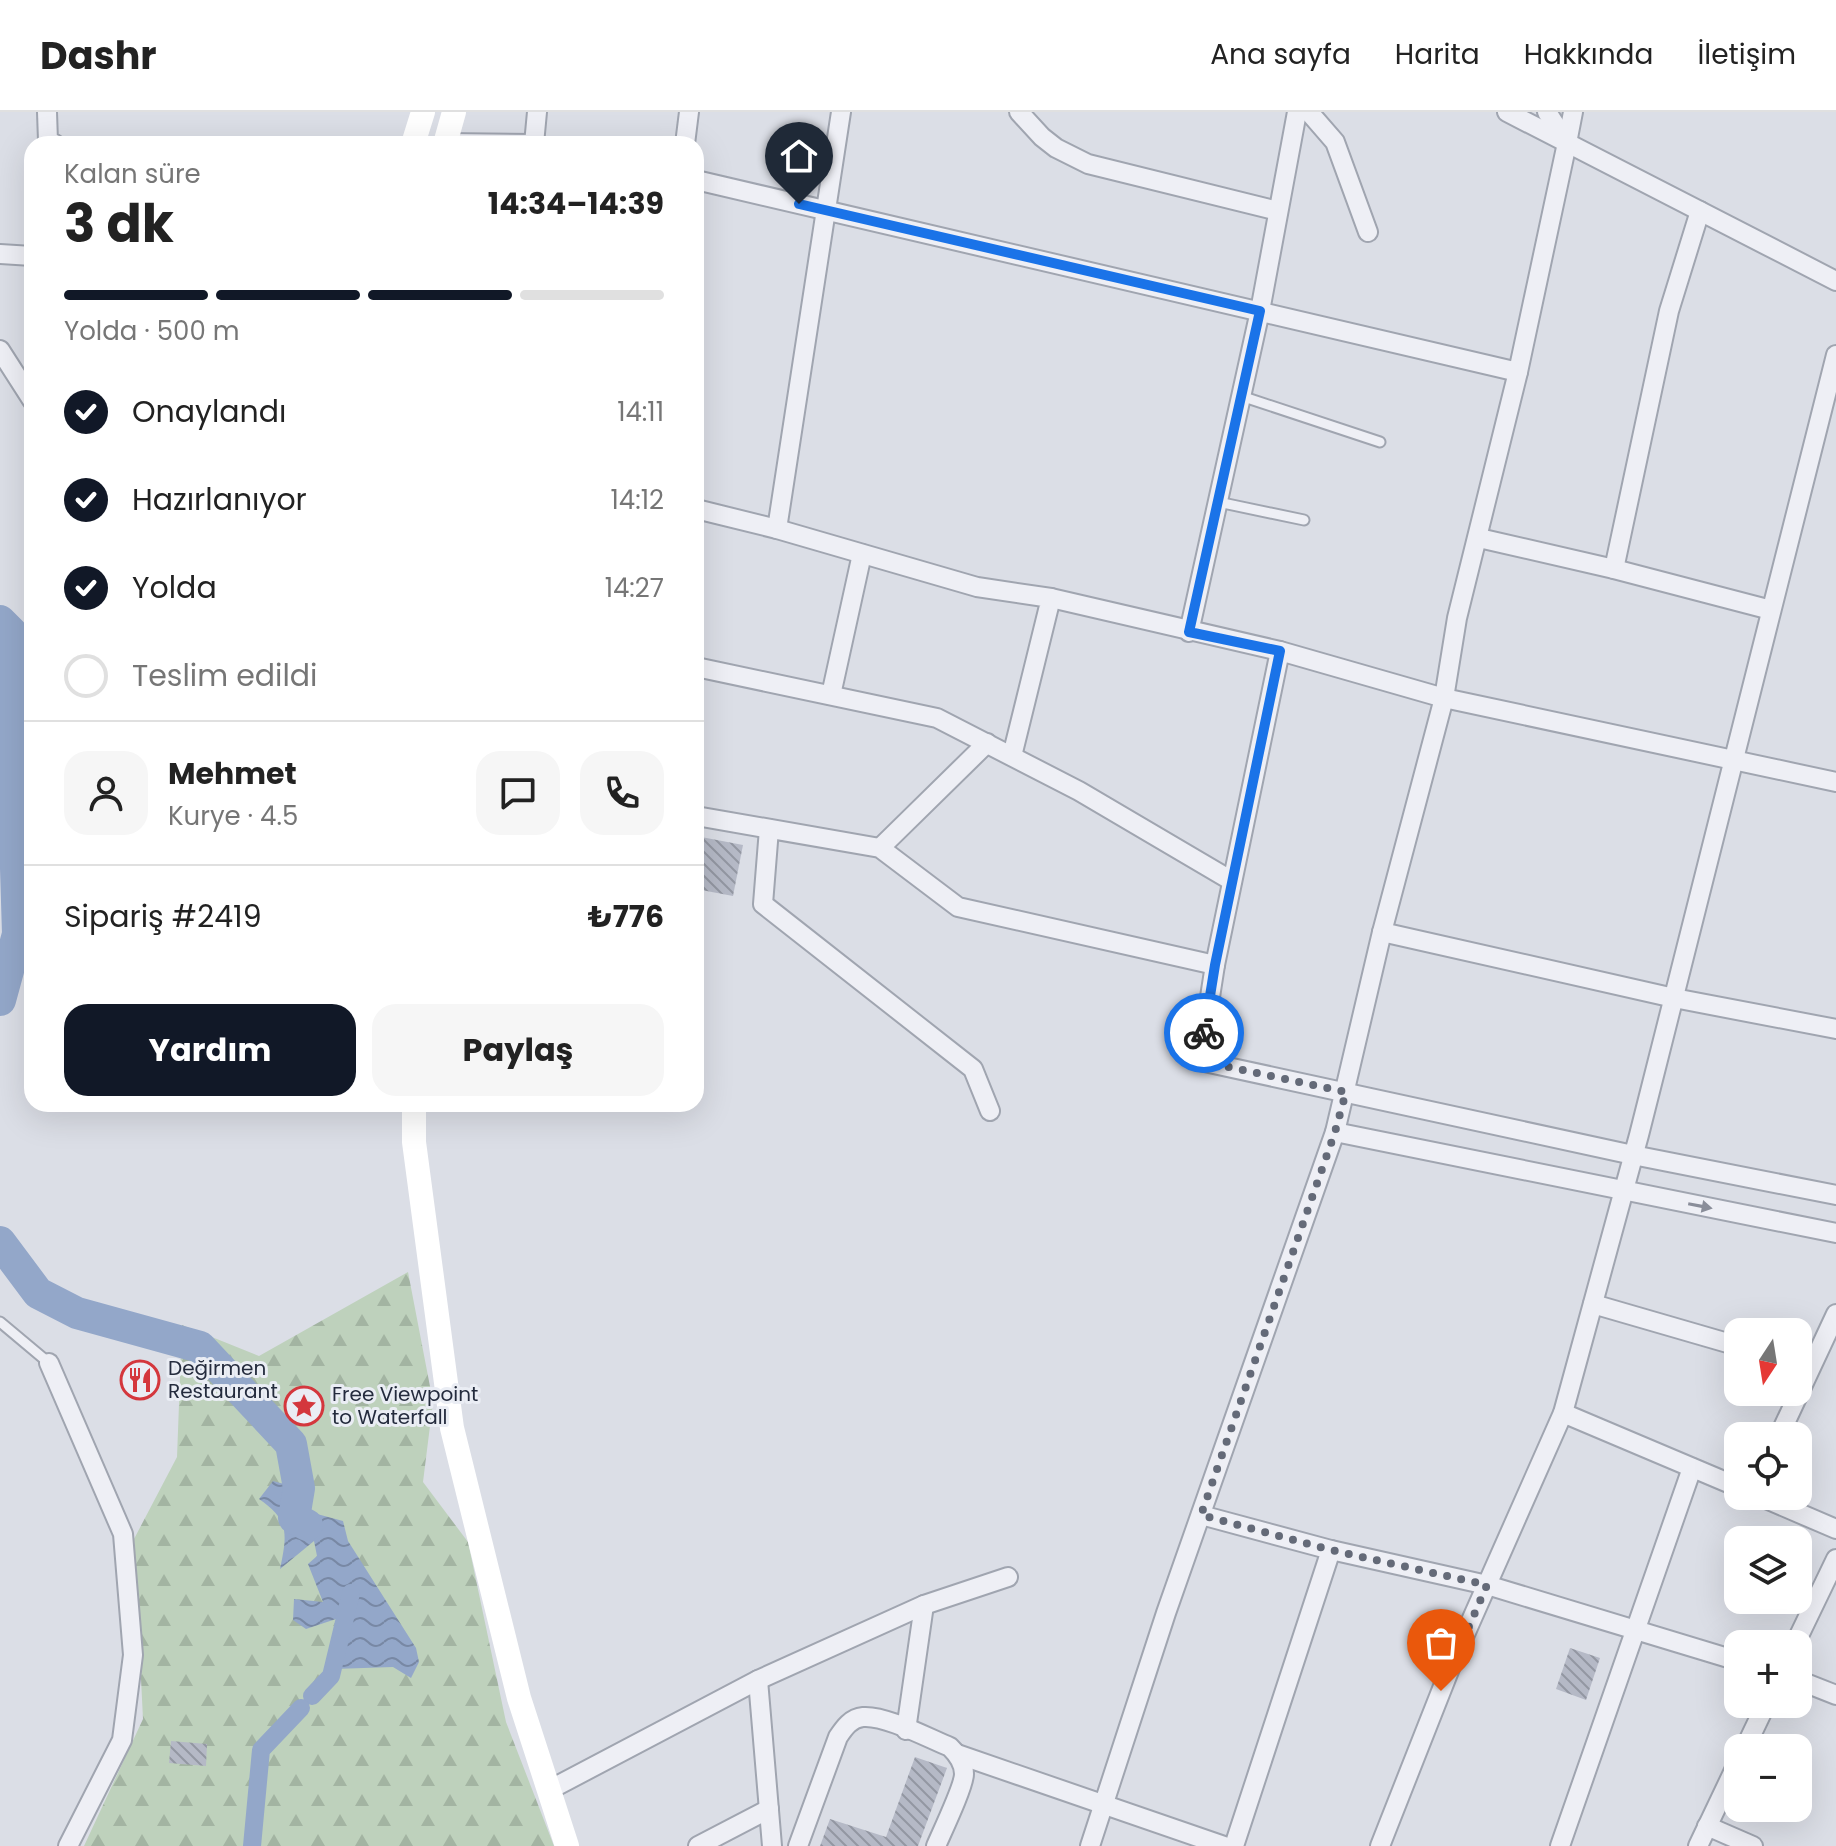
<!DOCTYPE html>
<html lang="tr">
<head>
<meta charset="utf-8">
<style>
	:root { --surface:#fff; --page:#f6f6f6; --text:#222; --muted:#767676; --line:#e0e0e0; --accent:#111827 }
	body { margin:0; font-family:Poppins,sans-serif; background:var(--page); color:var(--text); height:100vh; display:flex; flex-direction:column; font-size:30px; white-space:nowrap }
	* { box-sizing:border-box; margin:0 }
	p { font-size:26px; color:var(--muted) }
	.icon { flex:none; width:44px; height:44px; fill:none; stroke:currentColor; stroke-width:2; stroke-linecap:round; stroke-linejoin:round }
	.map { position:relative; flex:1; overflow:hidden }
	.details { position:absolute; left:24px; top:24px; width:680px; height:976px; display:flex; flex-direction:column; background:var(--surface); border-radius:24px; box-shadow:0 8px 32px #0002 }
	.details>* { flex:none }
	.needle { width:52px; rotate:192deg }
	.controls { position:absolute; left:1724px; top:1206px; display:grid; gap:16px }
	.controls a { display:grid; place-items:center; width:88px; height:88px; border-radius:16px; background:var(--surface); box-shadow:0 8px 32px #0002; font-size:40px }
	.pin { position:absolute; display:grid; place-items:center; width:68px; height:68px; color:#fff; margin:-82px -34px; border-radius:50% 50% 50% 0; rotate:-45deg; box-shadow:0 0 8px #0007 }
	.pin .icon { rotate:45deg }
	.courier { position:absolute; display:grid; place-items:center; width:80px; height:80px; margin:-40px; border:6px solid #1a73e8; border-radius:50%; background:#fff; color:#222; box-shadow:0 2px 10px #0007 }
	.headline em { font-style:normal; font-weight:700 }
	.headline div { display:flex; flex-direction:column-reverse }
	.headline { display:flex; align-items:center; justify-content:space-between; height:136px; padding:0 40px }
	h1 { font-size:52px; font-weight:700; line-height:60px }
	.bar { display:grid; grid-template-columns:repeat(4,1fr); gap:12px 8px; align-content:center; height:96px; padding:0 40px }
	.bar i { height:10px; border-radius:6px; background:var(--line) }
	.bar .on { background:var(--accent) }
	.bar p { grid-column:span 4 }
	.line { display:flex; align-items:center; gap:20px; padding:0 40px; border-top:2px solid var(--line) }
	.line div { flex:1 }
	.round { display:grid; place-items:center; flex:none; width:84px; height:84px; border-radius:24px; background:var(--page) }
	ol { padding:0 40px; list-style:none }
	li { display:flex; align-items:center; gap:24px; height:88px }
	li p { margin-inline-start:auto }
	li .icon { padding:8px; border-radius:50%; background:var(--accent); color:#fff; stroke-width:4 }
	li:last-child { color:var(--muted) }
	li i { width:44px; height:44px; border:4px solid var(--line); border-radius:50% }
	.button { display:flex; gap:16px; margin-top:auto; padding:16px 40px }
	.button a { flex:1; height:92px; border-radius:24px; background:var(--accent); color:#fff; font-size:32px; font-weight:700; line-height:92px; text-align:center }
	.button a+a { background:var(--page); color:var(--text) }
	header { display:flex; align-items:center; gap:48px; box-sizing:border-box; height:112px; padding:0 40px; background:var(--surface); border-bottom:2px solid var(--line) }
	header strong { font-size:38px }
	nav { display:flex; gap:44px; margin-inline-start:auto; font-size:28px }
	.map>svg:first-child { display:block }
	.forest { fill:url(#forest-firs) }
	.water { fill:url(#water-waves) }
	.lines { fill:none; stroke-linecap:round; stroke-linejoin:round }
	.canal { stroke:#93a7c9; stroke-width:18 }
	.river { stroke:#93a7c9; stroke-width:32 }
	.building { fill:url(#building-back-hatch) }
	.lane-casing { stroke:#a0a5b0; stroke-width:13 }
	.street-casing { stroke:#a0a5b0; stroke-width:22 }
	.lane { stroke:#eeeff5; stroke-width:9 }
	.street { stroke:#eeeff5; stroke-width:18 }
	.secondary { stroke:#fff; stroke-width:24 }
	.oneway { fill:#898d99 }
	.done { stroke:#646a78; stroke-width:8; stroke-dasharray:0 14.4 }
	.route { stroke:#1a73e8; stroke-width:10 }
	.labels { text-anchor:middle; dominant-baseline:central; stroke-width:6; stroke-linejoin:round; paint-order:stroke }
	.poi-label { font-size:20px; fill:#242b3d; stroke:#eaedf4; text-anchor:start }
</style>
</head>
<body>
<header>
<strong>Dashr</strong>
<nav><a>Ana sayfa</a><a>Harita</a><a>Hakkında</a><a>İletişim</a></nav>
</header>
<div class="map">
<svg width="1836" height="1734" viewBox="0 0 1836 1734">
	<defs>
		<pattern id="forest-firs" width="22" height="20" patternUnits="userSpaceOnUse" patternTransform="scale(2)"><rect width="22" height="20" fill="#bed1bc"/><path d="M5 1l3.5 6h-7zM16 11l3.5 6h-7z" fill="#a3b4a2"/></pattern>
		<pattern id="water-waves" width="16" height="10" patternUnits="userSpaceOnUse" patternTransform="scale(2)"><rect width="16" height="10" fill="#93a7c9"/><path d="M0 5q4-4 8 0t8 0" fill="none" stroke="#7888a4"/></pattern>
		<pattern id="building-back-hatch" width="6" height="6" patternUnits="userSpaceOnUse" patternTransform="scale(2)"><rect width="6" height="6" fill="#b5b9c6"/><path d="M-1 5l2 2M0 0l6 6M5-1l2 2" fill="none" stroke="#9397a2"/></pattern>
	</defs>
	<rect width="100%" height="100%" fill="#dbdee6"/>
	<path class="forest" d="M408 1160 433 1290 423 1370 468 1430 506 1610 554 1734H84L143 1607 134 1427 177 1345 182 1213 259 1244Z"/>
	<path class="water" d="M273 1369 299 1376 306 1399 343 1409 348 1429 416 1536 419 1550 411 1566 393 1555 334 1557 332 1551 348 1529 345 1504 306 1517 293 1508 294 1487 323 1490 308 1452 317 1444 314 1429 280 1457C287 1423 290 1408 259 1387Z"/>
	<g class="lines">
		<g class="canal">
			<path d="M312 1584 331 1564 351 1481"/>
			<path d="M252 1734 261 1638 301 1596"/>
		</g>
		<g class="river">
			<path d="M0 509 12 521 11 592 18 822 0 888"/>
			<path d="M0 1130 38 1181 77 1201 200 1235 291 1332 299 1376 294 1406 307 1413"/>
		</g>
	</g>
	<g class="building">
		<path d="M696 724 743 733 733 784 696 777Z"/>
		<path d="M1570 1536 1600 1546 1586 1588 1556 1577Z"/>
		<path d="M171 1629 207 1632 206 1654 169 1651Z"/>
		<path d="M915 1645 947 1656 918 1734H820L830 1707 886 1725Z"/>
	</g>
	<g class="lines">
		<g class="lane-casing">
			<g id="lane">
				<path d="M1241 284 1380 330"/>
				<path d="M1218 390 1304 408"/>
				<path d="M0 1210 49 1251"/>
			</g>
		</g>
		<g class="street-casing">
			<g id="street">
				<path d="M47 0 48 29 55 32"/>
				<path d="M1019 0 1042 25 1056 36 1088 52 1278 99"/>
				<path d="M1309 0 1335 30 1368 120"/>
				<path d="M1507 0 1836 169"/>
				<path d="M445 31 535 32"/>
				<path d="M1567 31 1573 0"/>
				<path d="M534 32 537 0"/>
				<path d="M685 32 689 0"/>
				<path d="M696 68 1518 260"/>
				<path d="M0 142 32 144"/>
				<path d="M0 238 32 288"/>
				<path d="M696 397 777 417 977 475 1051 486 1012 644"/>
				<path d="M777 417 841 0"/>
				<path d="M1479 426 1614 457 1771 498"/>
				<path d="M1614 457 1669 199 1700 99"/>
				<path d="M1051 486 1280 539 1444 586 1836 670"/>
				<path d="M1189 520 1260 199 1297 0"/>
				<path d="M1280 539 1215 853 1200 949 1633 1043 1836 1083"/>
				<path d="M696 555 937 606 1079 679 1232 769"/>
				<path d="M831 583 862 442"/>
				<path d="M696 704 880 736 958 795 1215 853"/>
				<path d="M769 717 763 792 973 957 990 999"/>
				<path d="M880 736 987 631"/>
				<path d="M1382 820 1674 886 1836 917"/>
				<path d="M1335 1020 1836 1121"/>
				<path d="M1593 1192 1738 1234"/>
				<path d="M49 1251 123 1422 133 1543 122 1628 68 1734"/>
				<path d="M1563 1301 1738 1375"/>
				<path d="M1779 1324 1836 1202"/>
				<path d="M1759 1384 1836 1417"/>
				<path d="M1201 1403 1331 1438 1487 1473 1738 1549"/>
				<path d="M1795 1532 1836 1447"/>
				<path d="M758 1568 772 1734"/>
				<path d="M1798 1568 1836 1583"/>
				<path d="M906 1618 924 1493"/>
				<path d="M1745 1636 1766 1592"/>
				<path d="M957 1642 1224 1734"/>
				<path d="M549 1678 758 1568 924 1493 1008 1465"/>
				<path d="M1707 1714 1753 1734"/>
				<path d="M698 1734 769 1697"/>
				<path d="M798 1734 838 1625C844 1616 851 1606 863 1605 885 1603 928 1626 950 1635 957 1642 964 1651 964 1662 964 1674 942 1720 936 1734"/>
				<path d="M1090 1734 1166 1501 1335 1020 1382 820 1444 586 1457 506 1518 260 1567 31 1547 0"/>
				<path d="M1234 1734 1331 1438"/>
				<path d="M1380 1734 1451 1554 1563 1301 1639 1023 1836 243"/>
				<path d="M1560 1734 1692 1356"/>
				<path d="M1698 1734 1738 1650"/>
			</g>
		</g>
		<use href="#lane" class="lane"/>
		<use href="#street" class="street"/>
		<g class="secondary">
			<path d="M413 32 423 0"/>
			<path d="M445 32 454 0"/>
			<path d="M414 992V1030L452 1316 519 1586 567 1734"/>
		</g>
	</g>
	<defs><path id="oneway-solid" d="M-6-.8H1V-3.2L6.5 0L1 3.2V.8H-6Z" transform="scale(2)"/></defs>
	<use class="oneway" href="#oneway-solid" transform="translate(1700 1094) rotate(11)"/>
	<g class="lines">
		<path class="done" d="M1204 921 1200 949 1346 980 1335 1020 1201 1403 1331 1438 1487 1473 1441 1579"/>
		<path class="route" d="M799 92 1260 199 1189 520 1280 539 1215 853 1204 921"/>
	</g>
	<defs>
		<g id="restaurant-ring" transform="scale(2)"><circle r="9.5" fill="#eaedf4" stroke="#d4373d" stroke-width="1.5"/><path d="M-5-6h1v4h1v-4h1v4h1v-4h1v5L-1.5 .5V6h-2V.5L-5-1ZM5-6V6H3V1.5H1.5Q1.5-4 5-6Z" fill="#d4373d"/></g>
		<g id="sight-ring" transform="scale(2)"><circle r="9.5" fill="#eaedf4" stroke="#d4373d" stroke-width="1.5"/><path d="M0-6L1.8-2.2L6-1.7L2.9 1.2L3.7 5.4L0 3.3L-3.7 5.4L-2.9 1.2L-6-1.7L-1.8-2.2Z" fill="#d4373d"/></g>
	</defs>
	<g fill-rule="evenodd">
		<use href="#restaurant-ring" x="140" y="1268"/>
		<use href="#sight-ring" x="304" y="1294"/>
	</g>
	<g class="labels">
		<g class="poi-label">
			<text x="168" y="1256">Değirmen<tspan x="168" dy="23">Restaurant</tspan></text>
			<text x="332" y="1282">Free Viewpoint<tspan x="332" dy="23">to Waterfall</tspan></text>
		</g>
	</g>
</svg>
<div class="controls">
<a><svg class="needle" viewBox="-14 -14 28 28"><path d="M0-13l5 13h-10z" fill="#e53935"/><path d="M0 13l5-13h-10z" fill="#767676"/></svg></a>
<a><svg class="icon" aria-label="locate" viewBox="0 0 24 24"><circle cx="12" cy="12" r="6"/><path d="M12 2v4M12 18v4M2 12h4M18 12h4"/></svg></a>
<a><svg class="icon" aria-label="layers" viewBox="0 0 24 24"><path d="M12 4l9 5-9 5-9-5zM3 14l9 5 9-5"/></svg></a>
<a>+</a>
<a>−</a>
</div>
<div class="pin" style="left:1441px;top:1579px;background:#ea580c"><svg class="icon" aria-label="bag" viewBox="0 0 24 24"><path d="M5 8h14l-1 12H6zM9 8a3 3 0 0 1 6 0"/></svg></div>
<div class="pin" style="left:799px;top:92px;background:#1f2937"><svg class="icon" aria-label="home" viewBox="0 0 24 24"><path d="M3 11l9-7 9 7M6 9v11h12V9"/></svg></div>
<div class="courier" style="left:1204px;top:921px"><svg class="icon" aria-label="bike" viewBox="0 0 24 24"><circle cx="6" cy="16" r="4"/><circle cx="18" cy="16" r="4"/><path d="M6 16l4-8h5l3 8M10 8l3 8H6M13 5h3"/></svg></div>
<section class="details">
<div class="headline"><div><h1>3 dk</h1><p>Kalan süre</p></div><em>14:34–14:39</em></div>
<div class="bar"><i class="on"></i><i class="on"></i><i class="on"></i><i></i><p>Yolda · 500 m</p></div>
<ol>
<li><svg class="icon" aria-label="check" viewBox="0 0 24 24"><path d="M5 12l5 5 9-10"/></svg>Onaylandı<p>14:11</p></li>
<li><svg class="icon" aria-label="check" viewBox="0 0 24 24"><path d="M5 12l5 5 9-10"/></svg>Hazırlanıyor<p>14:12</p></li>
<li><svg class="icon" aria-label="check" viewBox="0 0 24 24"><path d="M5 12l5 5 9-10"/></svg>Yolda<p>14:27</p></li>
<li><i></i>Teslim edildi</li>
</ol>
<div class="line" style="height:144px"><a class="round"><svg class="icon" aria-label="person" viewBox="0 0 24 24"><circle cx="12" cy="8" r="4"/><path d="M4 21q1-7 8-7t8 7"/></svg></a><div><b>Mehmet</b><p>Kurye · 4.5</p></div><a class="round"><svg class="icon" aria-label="chat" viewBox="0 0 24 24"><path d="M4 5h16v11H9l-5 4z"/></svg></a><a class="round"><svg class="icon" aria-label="phone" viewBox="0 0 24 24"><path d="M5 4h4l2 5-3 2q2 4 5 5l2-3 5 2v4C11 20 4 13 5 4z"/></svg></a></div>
<div class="line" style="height:104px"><div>Sipariş #2419</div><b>₺776</b></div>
<div class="button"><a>Yardım</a><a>Paylaş</a></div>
</section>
</div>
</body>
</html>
